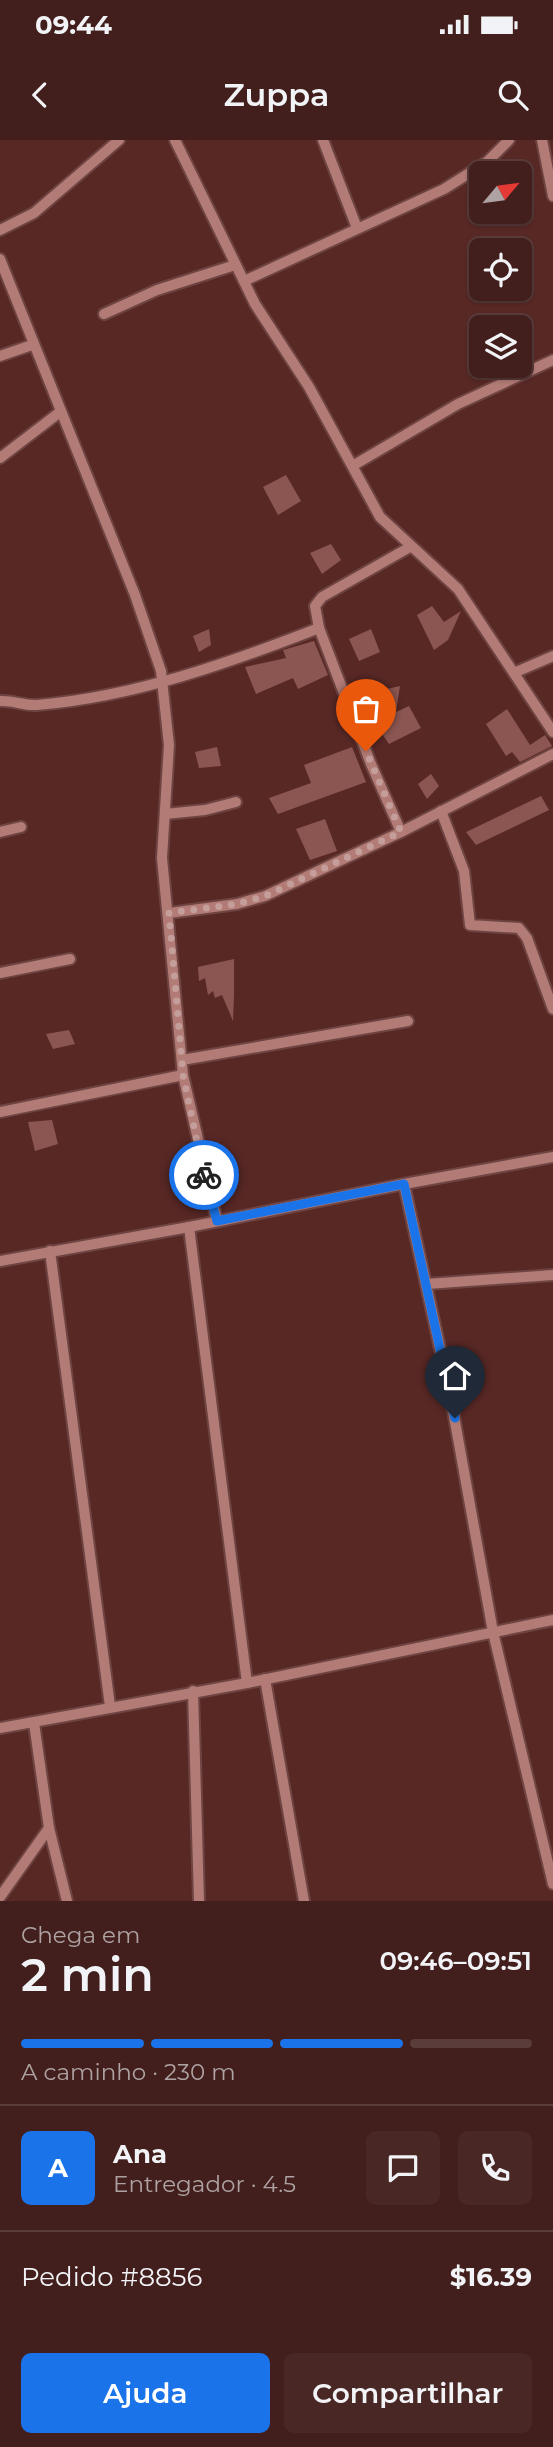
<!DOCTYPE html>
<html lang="pt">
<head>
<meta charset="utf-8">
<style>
	:root { --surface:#421e1c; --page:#492725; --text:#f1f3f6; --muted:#aea2a3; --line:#5a3c3b; --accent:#1a73e8 }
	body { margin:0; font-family:Montserrat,sans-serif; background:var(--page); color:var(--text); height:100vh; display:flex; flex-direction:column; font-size:26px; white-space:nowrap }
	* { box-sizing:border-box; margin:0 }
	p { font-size:23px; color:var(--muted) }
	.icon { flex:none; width:38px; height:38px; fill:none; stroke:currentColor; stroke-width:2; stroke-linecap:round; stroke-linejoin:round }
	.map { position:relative; height:1761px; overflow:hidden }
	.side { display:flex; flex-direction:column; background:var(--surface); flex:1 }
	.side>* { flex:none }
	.needle { width:46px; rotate:61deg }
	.controls { position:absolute; left:469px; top:21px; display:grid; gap:14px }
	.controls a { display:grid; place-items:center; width:63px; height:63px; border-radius:10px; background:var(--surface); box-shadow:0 2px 5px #0004,0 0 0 2px var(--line); font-size:35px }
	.pin { position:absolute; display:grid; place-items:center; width:60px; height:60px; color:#fff; margin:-72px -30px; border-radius:50% 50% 50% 0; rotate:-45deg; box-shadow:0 0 7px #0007 }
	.pin .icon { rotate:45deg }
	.courier { position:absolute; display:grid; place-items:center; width:70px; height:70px; margin:-35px; border:5px solid #1a73e8; border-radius:50%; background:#fff; color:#222; box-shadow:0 2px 9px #0007 }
	.summary em { font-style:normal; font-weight:600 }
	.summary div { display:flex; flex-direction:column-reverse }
	.summary { display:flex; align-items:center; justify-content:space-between; height:119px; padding:0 21px }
	h1 { font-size:46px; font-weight:600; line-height:52px }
	.bar { display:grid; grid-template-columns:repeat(4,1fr); gap:10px 7px; align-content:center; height:84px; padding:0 21px }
	.bar i { height:9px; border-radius:5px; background:var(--line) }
	.bar .selected { background:var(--accent) }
	.bar p { grid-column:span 4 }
	.line { display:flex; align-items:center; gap:18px; padding:0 21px; border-top:2px solid var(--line) }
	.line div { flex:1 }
	.round { display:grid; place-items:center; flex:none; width:74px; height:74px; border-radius:10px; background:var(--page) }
	.cta { display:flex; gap:14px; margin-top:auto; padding:14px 21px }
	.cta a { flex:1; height:80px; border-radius:10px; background:var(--accent); color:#fff; font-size:28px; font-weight:600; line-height:80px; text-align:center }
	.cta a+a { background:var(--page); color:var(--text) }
	.status { display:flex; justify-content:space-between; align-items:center; height:49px; padding:0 35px; background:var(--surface); direction:ltr }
	.status svg { height:19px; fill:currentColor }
	header { display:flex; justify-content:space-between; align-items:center; height:91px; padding:0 21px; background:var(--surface); font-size:32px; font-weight:600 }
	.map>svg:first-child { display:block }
	.building { fill:#8b5651 }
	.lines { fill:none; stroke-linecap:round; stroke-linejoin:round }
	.minor-casing { stroke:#6e4442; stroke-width:14 }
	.minor { stroke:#b27b75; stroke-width:10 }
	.done { stroke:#c49e9b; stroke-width:7; stroke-dasharray:0 12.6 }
	.route { stroke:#1a73e8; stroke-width:9 }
</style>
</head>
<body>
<div class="status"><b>09:44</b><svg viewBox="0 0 49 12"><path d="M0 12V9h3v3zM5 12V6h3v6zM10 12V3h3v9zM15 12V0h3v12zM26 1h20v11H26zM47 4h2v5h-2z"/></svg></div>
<header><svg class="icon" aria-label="back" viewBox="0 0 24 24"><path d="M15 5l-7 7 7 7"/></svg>Zuppa<svg class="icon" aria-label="search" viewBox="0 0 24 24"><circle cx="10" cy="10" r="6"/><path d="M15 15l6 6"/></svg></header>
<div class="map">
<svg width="553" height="1761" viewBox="0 0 553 1761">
	<rect width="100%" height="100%" fill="#582825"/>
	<g class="building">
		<path d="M286 335 301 361 278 375 263 347Z"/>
		<path d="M331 404 341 420 322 434 310 413Z"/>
		<path d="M432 466 444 482 461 471 448 500 434 510 417 475Z"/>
		<path d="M209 489 211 505 199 512 193 496Z"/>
		<path d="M371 489 380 512 359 521 349 499Z"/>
		<path d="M314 501 328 535 298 549 293 538 256 554 245 527 286 518 283 510Z"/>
		<path d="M400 546 396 572 409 566 421 588 389 604 374 582 378 580 374 552Z"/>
		<path d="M507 569 530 605 545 595 552 606 520 622 512 612 506 616 486 584Z"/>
		<path d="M217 607 221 626 199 628 195 612Z"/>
		<path d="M352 607 366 642 278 674 269 658 311 643 304 625Z"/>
		<path d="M431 634 439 646 427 659 418 644Z"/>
		<path d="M541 656 549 670 476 705 466 692Z"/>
		<path d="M325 679 337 711 310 720 296 689Z"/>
		<path d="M234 819V856L233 881 222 855 215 858 213 851 208 855 205 838 199 841 198 827Z"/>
		<path d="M69 890 75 904 53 909 46 894Z"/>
		<path d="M52 980 58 1004 35 1011 28 982Z"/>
	</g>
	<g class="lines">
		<g class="minor-casing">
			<g id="minor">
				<path d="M175 0 255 164 309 247 380 377 458 449 553 592"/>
				<path d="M323 0 357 88"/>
				<path d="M542 0 553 56"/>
				<path d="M0 90 34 73 119 0"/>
				<path d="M0 119 135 455 161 531 169 605 162 718 183 935 217 1081"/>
				<path d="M244 141 444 49 487 22 509 0"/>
				<path d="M104 174 157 150 235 125"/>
				<path d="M0 216 32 205"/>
				<path d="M0 318 60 272"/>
				<path d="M354 325 458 264 553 220"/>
				<path d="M516 532 553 516"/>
				<path d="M0 561C13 560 24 566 37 565 134 557 229 523 319 488"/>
				<path d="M441 671 464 731 470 785 519 788 527 798 553 869"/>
				<path d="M165 674 205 670 236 662"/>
				<path d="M0 692 21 687"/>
				<path d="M401 692 371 624 319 488 315 466 322 457 410 407"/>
				<path d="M169 773 237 764 265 756 401 692 553 614"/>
				<path d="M0 833 70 819"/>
				<path d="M182 920 408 881"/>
				<path d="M0 972 183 935"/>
				<path d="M404 1044 553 1017"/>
				<path d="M189 1087 247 1543"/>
				<path d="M50 1111 110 1566"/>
				<path d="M0 1121 189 1087 404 1044 450 1254 493 1492 553 1744"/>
				<path d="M427 1144 553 1135"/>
				<path d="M265 1539 304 1761"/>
				<path d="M193 1551 199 1761"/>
				<path d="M34 1583 49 1688 67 1761"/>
				<path d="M0 1588 247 1543 553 1480"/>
				<path d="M0 1757 49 1688"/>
			</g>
		</g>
		<use href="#minor" class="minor"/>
	</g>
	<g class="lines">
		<path class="done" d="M204 1035 183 935 169 773 237 764 265 756 401 692 366 611"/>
		<path class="route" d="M204 1035 217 1081 404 1044 455 1278"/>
	</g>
</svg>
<div class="controls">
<a><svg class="needle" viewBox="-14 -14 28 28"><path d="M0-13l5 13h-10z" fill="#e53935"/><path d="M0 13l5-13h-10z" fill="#aea2a3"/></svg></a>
<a><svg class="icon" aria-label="locate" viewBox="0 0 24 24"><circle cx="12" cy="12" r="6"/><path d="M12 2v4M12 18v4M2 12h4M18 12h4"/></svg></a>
<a><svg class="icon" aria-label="layers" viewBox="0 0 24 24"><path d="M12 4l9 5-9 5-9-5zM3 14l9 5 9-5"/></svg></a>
</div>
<div class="pin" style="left:366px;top:611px;background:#ea580c"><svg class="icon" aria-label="bag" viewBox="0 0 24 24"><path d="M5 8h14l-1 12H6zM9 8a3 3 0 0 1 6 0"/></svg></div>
<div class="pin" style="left:455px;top:1278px;background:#1f2937"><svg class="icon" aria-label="home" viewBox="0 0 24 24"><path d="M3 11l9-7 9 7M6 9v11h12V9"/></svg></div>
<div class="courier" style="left:204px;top:1035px"><svg class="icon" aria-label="bike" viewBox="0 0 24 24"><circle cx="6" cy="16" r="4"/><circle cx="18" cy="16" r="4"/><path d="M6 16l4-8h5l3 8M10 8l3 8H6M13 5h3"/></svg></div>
</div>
<section class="side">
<div class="summary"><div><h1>2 min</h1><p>Chega em</p></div><em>09:46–09:51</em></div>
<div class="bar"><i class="selected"></i><i class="selected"></i><i class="selected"></i><i></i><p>A caminho · 230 m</p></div>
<div class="line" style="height:126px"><b class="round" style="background:var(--accent);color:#fff">A</b><div><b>Ana</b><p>Entregador · 4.5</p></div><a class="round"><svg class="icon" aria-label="chat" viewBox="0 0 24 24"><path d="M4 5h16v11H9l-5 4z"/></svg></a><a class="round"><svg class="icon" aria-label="phone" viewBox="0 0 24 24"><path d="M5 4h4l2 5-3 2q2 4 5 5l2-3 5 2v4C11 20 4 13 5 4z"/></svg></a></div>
<div class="line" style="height:91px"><div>Pedido #8856</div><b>$16.39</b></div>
<div class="cta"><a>Ajuda</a><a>Compartilhar</a></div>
</section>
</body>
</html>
